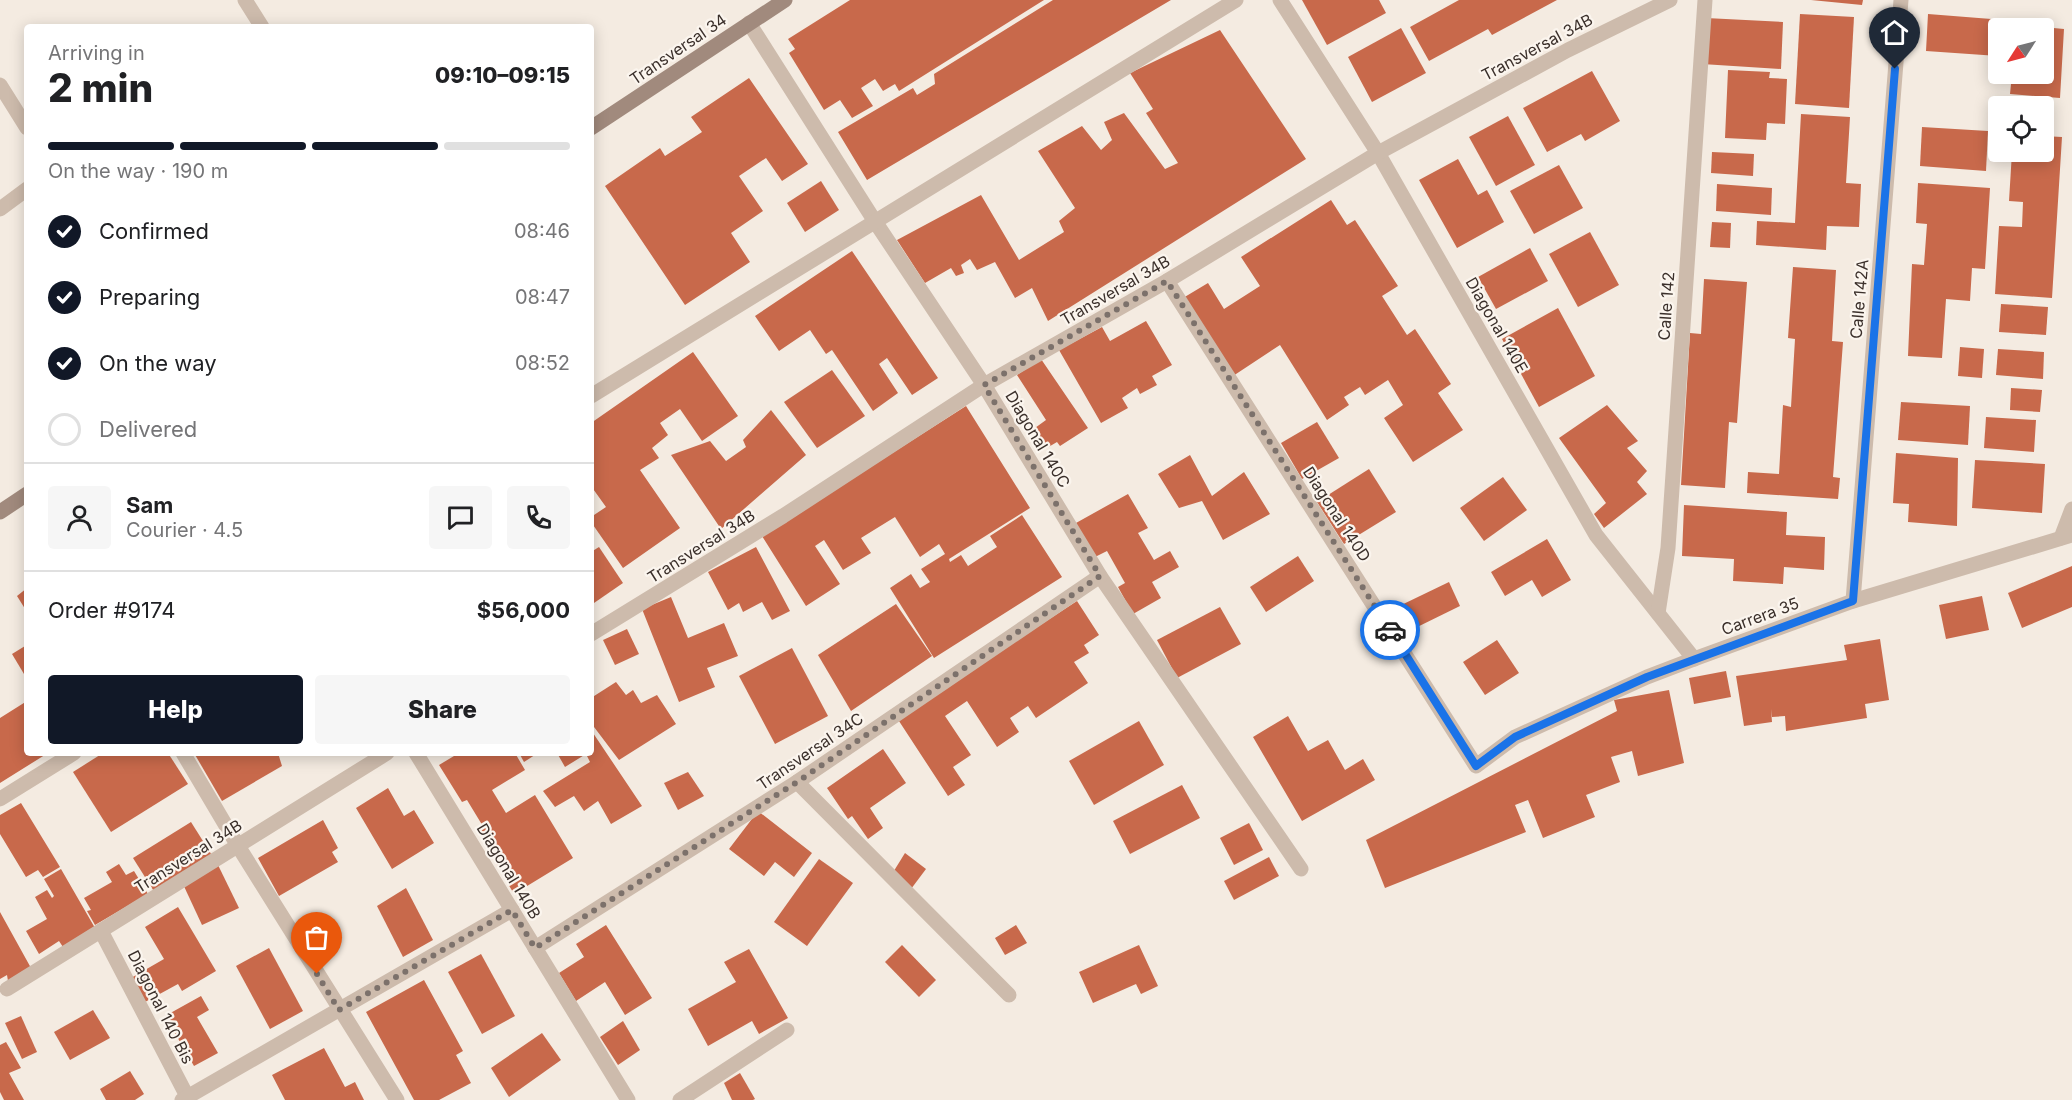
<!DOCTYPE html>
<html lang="en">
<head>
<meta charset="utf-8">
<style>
	:root { --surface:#fff; --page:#f6f6f6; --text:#202124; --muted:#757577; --line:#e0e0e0; --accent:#111827 }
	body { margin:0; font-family:Inter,sans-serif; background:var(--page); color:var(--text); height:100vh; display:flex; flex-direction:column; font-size:22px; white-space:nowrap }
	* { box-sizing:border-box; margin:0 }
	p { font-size:20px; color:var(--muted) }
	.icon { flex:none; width:33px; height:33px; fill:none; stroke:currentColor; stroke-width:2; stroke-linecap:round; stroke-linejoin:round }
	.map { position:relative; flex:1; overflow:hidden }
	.details { position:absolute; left:24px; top:24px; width:570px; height:732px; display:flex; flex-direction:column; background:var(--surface); border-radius:6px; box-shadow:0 3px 15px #0003 }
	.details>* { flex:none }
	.needle { width:39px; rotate:234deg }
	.fabs { position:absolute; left:1988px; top:18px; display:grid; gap:12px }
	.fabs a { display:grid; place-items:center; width:66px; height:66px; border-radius:6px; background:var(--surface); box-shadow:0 3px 15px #0003; font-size:30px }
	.pin { position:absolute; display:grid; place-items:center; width:51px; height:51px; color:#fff; margin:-62px -26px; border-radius:50% 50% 50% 0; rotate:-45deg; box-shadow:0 0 6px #0007 }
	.pin .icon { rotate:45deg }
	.courier { position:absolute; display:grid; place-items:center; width:60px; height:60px; margin:-30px; border:4px solid #1a73e8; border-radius:50%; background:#fff; color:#222; box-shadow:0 2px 8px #0007 }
	.summary em { font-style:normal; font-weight:800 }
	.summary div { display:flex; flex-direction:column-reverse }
	.summary { display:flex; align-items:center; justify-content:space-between; height:102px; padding:0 24px }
	h1 { font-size:39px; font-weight:800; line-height:45px }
	.bar { display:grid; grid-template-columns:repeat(4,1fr); gap:9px 6px; align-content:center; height:72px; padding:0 24px }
	.bar i { height:8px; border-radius:4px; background:var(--line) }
	.bar .current { background:var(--accent) }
	.bar p { grid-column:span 4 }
	.line { display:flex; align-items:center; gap:15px; padding:0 24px; border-top:2px solid var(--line) }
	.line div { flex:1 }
	.round { display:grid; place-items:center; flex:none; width:63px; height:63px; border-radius:6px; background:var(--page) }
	ol { padding:0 24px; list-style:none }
	li { display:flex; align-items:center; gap:18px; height:66px }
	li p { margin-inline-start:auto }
	li .icon { padding:6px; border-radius:50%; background:var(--accent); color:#fff; stroke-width:4 }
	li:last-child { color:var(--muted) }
	li i { width:33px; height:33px; border:3px solid var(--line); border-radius:50% }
	.primary-button { display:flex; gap:12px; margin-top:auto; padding:12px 24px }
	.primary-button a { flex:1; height:69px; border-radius:6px; background:var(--accent); color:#fff; font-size:24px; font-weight:800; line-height:69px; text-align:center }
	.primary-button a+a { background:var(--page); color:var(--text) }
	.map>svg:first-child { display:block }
	.building { fill:#c8694b }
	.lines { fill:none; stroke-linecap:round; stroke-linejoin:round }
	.lane { stroke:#cdbbac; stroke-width:15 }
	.street { stroke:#cdbbac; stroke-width:15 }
	.secondary { stroke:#a18a7d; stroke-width:15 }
	.done { stroke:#7c716b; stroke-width:6; stroke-dasharray:0 10.8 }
	.route { stroke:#1a73e8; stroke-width:8 }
	.labels { text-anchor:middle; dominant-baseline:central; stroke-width:4.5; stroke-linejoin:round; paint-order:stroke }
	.street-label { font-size:16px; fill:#3b302b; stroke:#fbf5ee }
</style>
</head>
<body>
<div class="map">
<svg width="2072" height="1100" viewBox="0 0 2072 1100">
	<rect width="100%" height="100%" fill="#f4ebe1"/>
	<g class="building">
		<path d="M850 0H1044L899 91 895 84 883 91 875 79 861 88 873 106 852 118 840 100 824 110 789 53 795 49 788 39Z"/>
		<path d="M1053 0H1171L867 180 838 132 913 88 917 95 935 84 934 74Z"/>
		<path d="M1302 0H1379L1386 13 1327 45Z"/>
		<path d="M1459 0H1557L1492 35 1488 29 1429 61 1410 27Z"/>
		<path d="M1811 0H1863L1862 5Z"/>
		<path d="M1800 14 1854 17 1849 108 1795 104Z"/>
		<path d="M1928 14 2004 20V28H1998V56L1926 51Z"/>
		<path d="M1706 18 1783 22 1781 69 1702 64Z"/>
		<path d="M2043 27 2064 29 2060 98 2010 94 2012 74H2043Z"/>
		<path d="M1401 28 1426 73 1372 102 1348 57Z"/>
		<path d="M1220 30 1306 159 1048 321 1032 288 1015 298 995 262 977 270 970 259 961 265 964 273 956 276 951 268 925 283 897 240 981 195 1019 260 1064 232 1059 221 1075 208 1038 151 1082 126 1101 150 1112 140 1104 122 1124 113 1165 169 1178 163 1146 113 1153 109 1130 73Z"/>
		<path d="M1728 70 1770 72 1769 78 1787 79 1785 124 1767 123 1766 140 1725 138Z"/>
		<path d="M1592 71 1620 121 1585 141 1581 134 1547 152 1523 108Z"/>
		<path d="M749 78 808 164 782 181 766 158 739 176 763 211 731 233 750 262 685 305 605 186 660 148 665 156 702 132 691 117Z"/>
		<path d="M1801 114 1850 117 1846 183 1861 184 1859 227 1827 226 1826 250 1756 245 1757 221 1795 223Z"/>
		<path d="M1508 116 1535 165 1496 186 1469 137Z"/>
		<path d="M1922 127 1988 131 1986 171 1920 166Z"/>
		<path d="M2043 136 2062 137 2052 298 1995 294 1999 226 2022 227 2023 202 2009 201 2012 152H2043Z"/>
		<path d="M1712 152 1754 154 1753 176 1711 173Z"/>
		<path d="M1458 159 1478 195 1487 190 1504 222 1457 248 1419 180Z"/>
		<path d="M1559 165 1583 208 1534 234 1510 191Z"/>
		<path d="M821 181 839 210 805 232 787 203Z"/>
		<path d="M1918 183 1990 188 1985 269 1972 268 1970 301 1946 299 1942 358 1908 356 1912 264 1924 265 1927 224 1916 223Z"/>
		<path d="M1717 184 1772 188 1771 215 1716 211Z"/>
		<path d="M1331 200 1347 225 1355 220 1398 286 1382 296 1407 335 1415 329 1451 384 1438 393 1463 430 1413 462 1384 418 1403 405 1388 380 1365 395 1360 387 1344 397 1349 405 1327 420 1280 345 1233 376 1183 298 1208 283 1224 309 1260 286 1241 257Z"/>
		<path d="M1712 222 1731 223 1730 248 1710 247Z"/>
		<path d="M1590 232 1619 285 1578 307 1549 254Z"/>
		<path d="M1530 248 1548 281 1496 309 1478 277Z"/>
		<path d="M852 251 938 378 912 395 887 358 879 364 898 393 873 411 832 350 826 354 810 330 779 351 755 316Z"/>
		<path d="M1793 267 1836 270 1832 341 1843 342 1833 477 1840 478 1838 499 1747 493 1748 472 1779 474 1783 405 1791 407 1795 339 1788 338Z"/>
		<path d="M1704 279 1747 282 1737 423 1729 422 1725 488 1681 485 1690 333 1701 334Z"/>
		<path d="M2001 304 2048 307 2046 335 1999 332Z"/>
		<path d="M1558 308 1595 376 1539 407 1502 339Z"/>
		<path d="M1146 321 1172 365 1152 376 1157 385 1140 394 1137 388 1122 398 1128 408 1101 423 1059 350 1102 327 1110 341Z"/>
		<path d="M1960 347 1984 349 1982 378 1958 376Z"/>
		<path d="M1998 349 2044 352 2043 379 1996 375Z"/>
		<path d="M693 352 738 416 702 441 680 409 660 423 668 435 652 448 659 458 640 470 680 528 623 568 591 522V517L606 507 591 486V423Z"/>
		<path d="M1041 359 1088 428 1060 446 1057 442 1040 452 1028 433 1046 420 1017 375Z"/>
		<path d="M832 370 865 416 817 448 784 402Z"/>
		<path d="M2011 388 2042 390 2040 412 2010 410Z"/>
		<path d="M1901 402 1970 406 1968 445 1898 440Z"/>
		<path d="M1607 405 1638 441 1627 448 1647 471 1637 482 1647 494 1604 528 1594 514 1606 503 1559 438Z"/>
		<path d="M966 406 1030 508 949 559 950 562 961 555 968 566 997 547 990 536 1022 515 1062 577 934 658 890 588 911 574 920 588 930 582 921 569 945 554 939 544 920 557 895 517 861 538 871 553 843 570 824 540 815 546 840 584 806 606 762 536Z"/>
		<path d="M771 410 806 455 721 529 671 455 710 441 726 461 746 447 743 440Z"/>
		<path d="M1986 417 2036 420 2034 452 1984 448Z"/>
		<path d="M1317 422 1339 458 1302 479 1281 443Z"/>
		<path d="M1896 453 1958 458 1957 526 1908 522 1909 504 1893 503Z"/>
		<path d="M1190 455 1212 496 1244 472 1270 514 1223 540 1202 501 1179 508 1158 474Z"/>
		<path d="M1975 460 2045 464 2042 513 1972 508Z"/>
		<path d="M1369 469 1396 512 1344 544 1317 502Z"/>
		<path d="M1503 477 1527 510 1484 541 1460 508Z"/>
		<path d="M1128 494 1148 528 1138 533 1154 560 1170 551 1179 567 1152 582 1161 598 1133 614 1118 587 1125 583 1107 551 1095 557 1076 523Z"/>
		<path d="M1684 505 1787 512 1786 535 1825 537 1824 570 1784 567 1783 584 1733 581 1734 559 1682 556Z"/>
		<path d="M1547 539 1571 580 1542 597 1532 580 1505 596 1491 572Z"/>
		<path d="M599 547 623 583 594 603 591 599V552Z"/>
		<path d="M756 547 790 611 772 620 762 602 743 612 739 603 728 610 708 572Z"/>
		<path d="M1298 556 1314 581 1266 612 1250 587Z"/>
		<path d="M2072 566V607L2022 628 2008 593Z"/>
		<path d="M1449 582 1460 606 1405 633 1393 609Z"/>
		<path d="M27 588V612L17 596Z"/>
		<path d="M1982 596 1989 630 1946 639 1939 605Z"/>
		<path d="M671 597 688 638 724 623 738 656 707 668 715 687 679 702 642 609Z"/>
		<path d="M1077 601 1099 635 1084 645 1089 653 1074 662 1088 683 1036 718 1028 706 1010 718 1019 732 997 747 967 701 945 716 971 755 953 767 965 785 948 796 897 718Z"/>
		<path d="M896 604 932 656 851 711 818 655Z"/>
		<path d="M1220 607 1241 644 1177 678 1157 640Z"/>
		<path d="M627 629 639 654 615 665 603 640Z"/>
		<path d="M1880 639 1889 700 1865 704 1867 718 1786 731 1785 716 1772 717 1771 709 1772 722 1744 726 1736 676 1847 660 1844 645Z"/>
		<path d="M1497 640 1519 673 1485 695 1463 662Z"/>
		<path d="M25 646 27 649V679L12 654Z"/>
		<path d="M792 648 828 716 775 744 739 676Z"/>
		<path d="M1726 671 1731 697 1694 704 1689 678Z"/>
		<path d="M616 682 626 695 633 690 641 703 657 695 676 724 619 760 591 723V698Z"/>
		<path d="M1669 690 1684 763 1638 776 1632 751 1611 757 1620 782 1586 795 1595 817 1543 838 1528 800 1515 805 1526 832 1385 888 1366 840 1617 711 1614 700Z"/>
		<path d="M27 701V753H48L0 783V718Z"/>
		<path d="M1288 716 1308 751 1328 740 1345 770 1363 759 1375 780 1302 821 1253 737Z"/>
		<path d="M1139 721 1164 765 1094 805 1069 761Z"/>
		<path d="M591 730 642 806 611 824 598 801 584 811 574 796 555 807 543 791 590 762 586 754 565 767 557 753H591Z"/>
		<path d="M883 749 906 783 870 808 883 828 868 839 852 816 848 819 827 788Z"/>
		<path d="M103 753H168L188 784 111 832 73 772Z"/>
		<path d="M194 753H278L282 766 222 801Z"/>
		<path d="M459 753H515L525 770 492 790 506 813 535 795 573 858 514 894 496 863 503 858 494 845 490 847 479 829 484 828 467 800 462 802 439 765Z"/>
		<path d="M519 753H538L524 762Z"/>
		<path d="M688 772 704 796 678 810 664 783Z"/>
		<path d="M1182 785 1200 818 1130 854 1113 821Z"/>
		<path d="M388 788 404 816 414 810 434 843 392 869 356 808Z"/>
		<path d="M21 803 60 867 43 877 38 870 26 877 0 834V815Z"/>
		<path d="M758 811 812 853 794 877 775 862 764 876 729 849Z"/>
		<path d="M323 820 338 848 332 852 338 862 279 896 258 858Z"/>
		<path d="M191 822 213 857 155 893 133 858Z"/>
		<path d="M1249 823 1263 850 1234 865 1220 838Z"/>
		<path d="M905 853 926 869 911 889 892 874Z"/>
		<path d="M1269 857 1279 876 1234 900 1224 881Z"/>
		<path d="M819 859 853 883 807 946 774 922Z"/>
		<path d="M119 864 126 875 134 871 148 894 95 925 87 911 91 910 84 898 112 882 106 872Z"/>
		<path d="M218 865 239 908 202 925 182 882Z"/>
		<path d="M61 869 95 928 63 947 59 941 39 954 26 931 47 919 35 897 47 890 52 898 54 896 44 879Z"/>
		<path d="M406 888 433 940 403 957 377 906Z"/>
		<path d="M178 907 216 971 182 991 178 984 145 1002 131 978 164 959 145 927Z"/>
		<path d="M0 912 31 968 8 981 7 975 0 979Z"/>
		<path d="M606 925 652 998 625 1015 605 982 576 1001 559 973 584 957 576 944Z"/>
		<path d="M1016 925 1027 943 1005 955 995 938Z"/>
		<path d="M902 945 936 980 919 997 885 962Z"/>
		<path d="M1139 945 1158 986 1141 994 1136 984 1093 1003 1079 972Z"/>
		<path d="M269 948 303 1011 270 1029 236 966Z"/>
		<path d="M749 949 788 1018 759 1034 752 1021 708 1046 688 1009 736 982 724 962Z"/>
		<path d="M481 954 515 1016 482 1034 448 972Z"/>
		<path d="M424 980 463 1051 456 1055 471 1083 439 1100H414L366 1012Z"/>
		<path d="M201 996 209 1010 197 1017 218 1053 194 1066 165 1016Z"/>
		<path d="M93 1010 110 1038 70 1060 54 1032Z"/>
		<path d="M21 1016 37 1052 22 1059 5 1023Z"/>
		<path d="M623 1021 640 1050 618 1065 600 1037Z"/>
		<path d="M542 1033 561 1060 509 1097 491 1068Z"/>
		<path d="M6 1042 21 1068 9 1073 24 1100H4L0 1092V1045Z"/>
		<path d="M324 1048 345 1087 355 1082 364 1100H285L272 1075Z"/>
		<path d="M130 1071 144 1094 135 1100H106L100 1089Z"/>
		<path d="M740 1073 755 1099 753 1100H732L724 1083Z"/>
	</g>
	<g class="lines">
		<g class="lane">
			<path d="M0 209 27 189"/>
			<path d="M1167 281 1476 766 1515 737 1647 677 1694 659 1853 601 2072 535"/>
			<path d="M797 782 1009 995"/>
			<path d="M0 799 74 753"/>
			<path d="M101 931 189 1100"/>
			<path d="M680 1100 787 1030"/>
		</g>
		<g class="street">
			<path d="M245 0 262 27"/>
			<path d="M1280 0 1378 153 1596 535 1694 659"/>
			<path d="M749 23 874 220 984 385 1100 576 1301 869"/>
			<path d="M0 85 27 128"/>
			<path d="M591 396 1236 0"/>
			<path d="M2061 538 2072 509"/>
			<path d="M1853 601 1901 0"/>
			<path d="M1658 613 1668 548 1705 0"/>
			<path d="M591 634 783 516 984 385 1167 281 1378 153 1568 50 1670 0"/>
			<path d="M183 753 238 846 397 1100"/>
			<path d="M416 753 628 1100"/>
			<path d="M535 948 797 782 1100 576"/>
			<path d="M7 989 387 753"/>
			<path d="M182 1100 512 910"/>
		</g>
		<g class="secondary">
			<path d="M591 128 785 0"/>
			<path d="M0 512 27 494"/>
		</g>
	</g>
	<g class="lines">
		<path class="done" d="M317 974 339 1010 512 910 535 948 797 782 1100 576 984 385 1167 281 1390 630"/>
		<path class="route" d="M1390 630 1476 766 1515 737 1647 677 1853 601 1895 69"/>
	</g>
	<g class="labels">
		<g class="street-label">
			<text transform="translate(1537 47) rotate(-28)">Transversal 34B</text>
			<text transform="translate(678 49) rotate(-34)">Transversal 34</text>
			<text transform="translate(1115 290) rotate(-30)">Transversal 34B</text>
			<text transform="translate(1859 299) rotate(-85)">Calle 142A</text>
			<text transform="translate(1666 306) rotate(-86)">Calle 142</text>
			<text transform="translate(1497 325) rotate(60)">Diagonal 140E</text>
			<text transform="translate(1038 439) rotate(59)">Diagonal 140C</text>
			<text transform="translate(1337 514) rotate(57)">Diagonal 140D</text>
			<text transform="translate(701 546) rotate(-32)">Transversal 34B</text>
			<text transform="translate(1760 616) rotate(-20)">Carrera 35</text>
			<text transform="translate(810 751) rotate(-34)">Transversal 34C</text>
			<text transform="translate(188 856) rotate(-32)">Transversal 34B</text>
			<text transform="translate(509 871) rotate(59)">Diagonal 140B</text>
			<text transform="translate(161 1007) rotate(63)">Diagonal 140 Bis</text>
		</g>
	</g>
</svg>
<div class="fabs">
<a><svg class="needle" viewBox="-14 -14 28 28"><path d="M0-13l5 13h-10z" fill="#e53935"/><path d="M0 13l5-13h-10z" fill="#757577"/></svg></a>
<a><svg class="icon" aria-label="locate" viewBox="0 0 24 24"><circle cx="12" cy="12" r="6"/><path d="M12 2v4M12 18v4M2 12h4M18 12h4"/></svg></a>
</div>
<div class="pin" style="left:317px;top:974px;background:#ea580c"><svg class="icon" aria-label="bag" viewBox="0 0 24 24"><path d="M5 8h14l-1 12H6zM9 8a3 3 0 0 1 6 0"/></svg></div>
<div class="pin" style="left:1895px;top:69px;background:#1f2937"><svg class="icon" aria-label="home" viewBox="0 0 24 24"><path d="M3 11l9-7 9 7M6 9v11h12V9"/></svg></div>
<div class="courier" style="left:1390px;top:630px"><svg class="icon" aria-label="car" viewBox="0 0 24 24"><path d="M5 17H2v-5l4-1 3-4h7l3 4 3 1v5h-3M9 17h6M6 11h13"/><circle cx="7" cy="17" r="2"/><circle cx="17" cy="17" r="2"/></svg></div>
<section class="details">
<div class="summary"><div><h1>2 min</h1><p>Arriving in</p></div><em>09:10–09:15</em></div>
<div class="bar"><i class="current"></i><i class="current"></i><i class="current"></i><i></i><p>On the way · 190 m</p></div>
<ol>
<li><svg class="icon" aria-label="check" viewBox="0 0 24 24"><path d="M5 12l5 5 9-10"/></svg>Confirmed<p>08:46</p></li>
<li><svg class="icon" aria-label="check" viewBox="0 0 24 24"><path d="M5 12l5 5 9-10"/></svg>Preparing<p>08:47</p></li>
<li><svg class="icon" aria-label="check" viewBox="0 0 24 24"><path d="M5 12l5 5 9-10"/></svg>On the way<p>08:52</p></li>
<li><i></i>Delivered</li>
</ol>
<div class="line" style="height:108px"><a class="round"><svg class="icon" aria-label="person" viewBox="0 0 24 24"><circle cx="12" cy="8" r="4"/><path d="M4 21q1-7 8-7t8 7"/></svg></a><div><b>Sam</b><p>Courier · 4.5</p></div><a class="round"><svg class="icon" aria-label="chat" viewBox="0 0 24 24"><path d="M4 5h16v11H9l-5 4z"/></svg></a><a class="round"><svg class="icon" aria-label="phone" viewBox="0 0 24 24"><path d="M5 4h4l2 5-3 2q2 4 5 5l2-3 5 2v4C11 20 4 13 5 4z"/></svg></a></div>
<div class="line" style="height:78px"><div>Order #9174</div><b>$56,000</b></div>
<div class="primary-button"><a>Help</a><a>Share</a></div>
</section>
</div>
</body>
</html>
